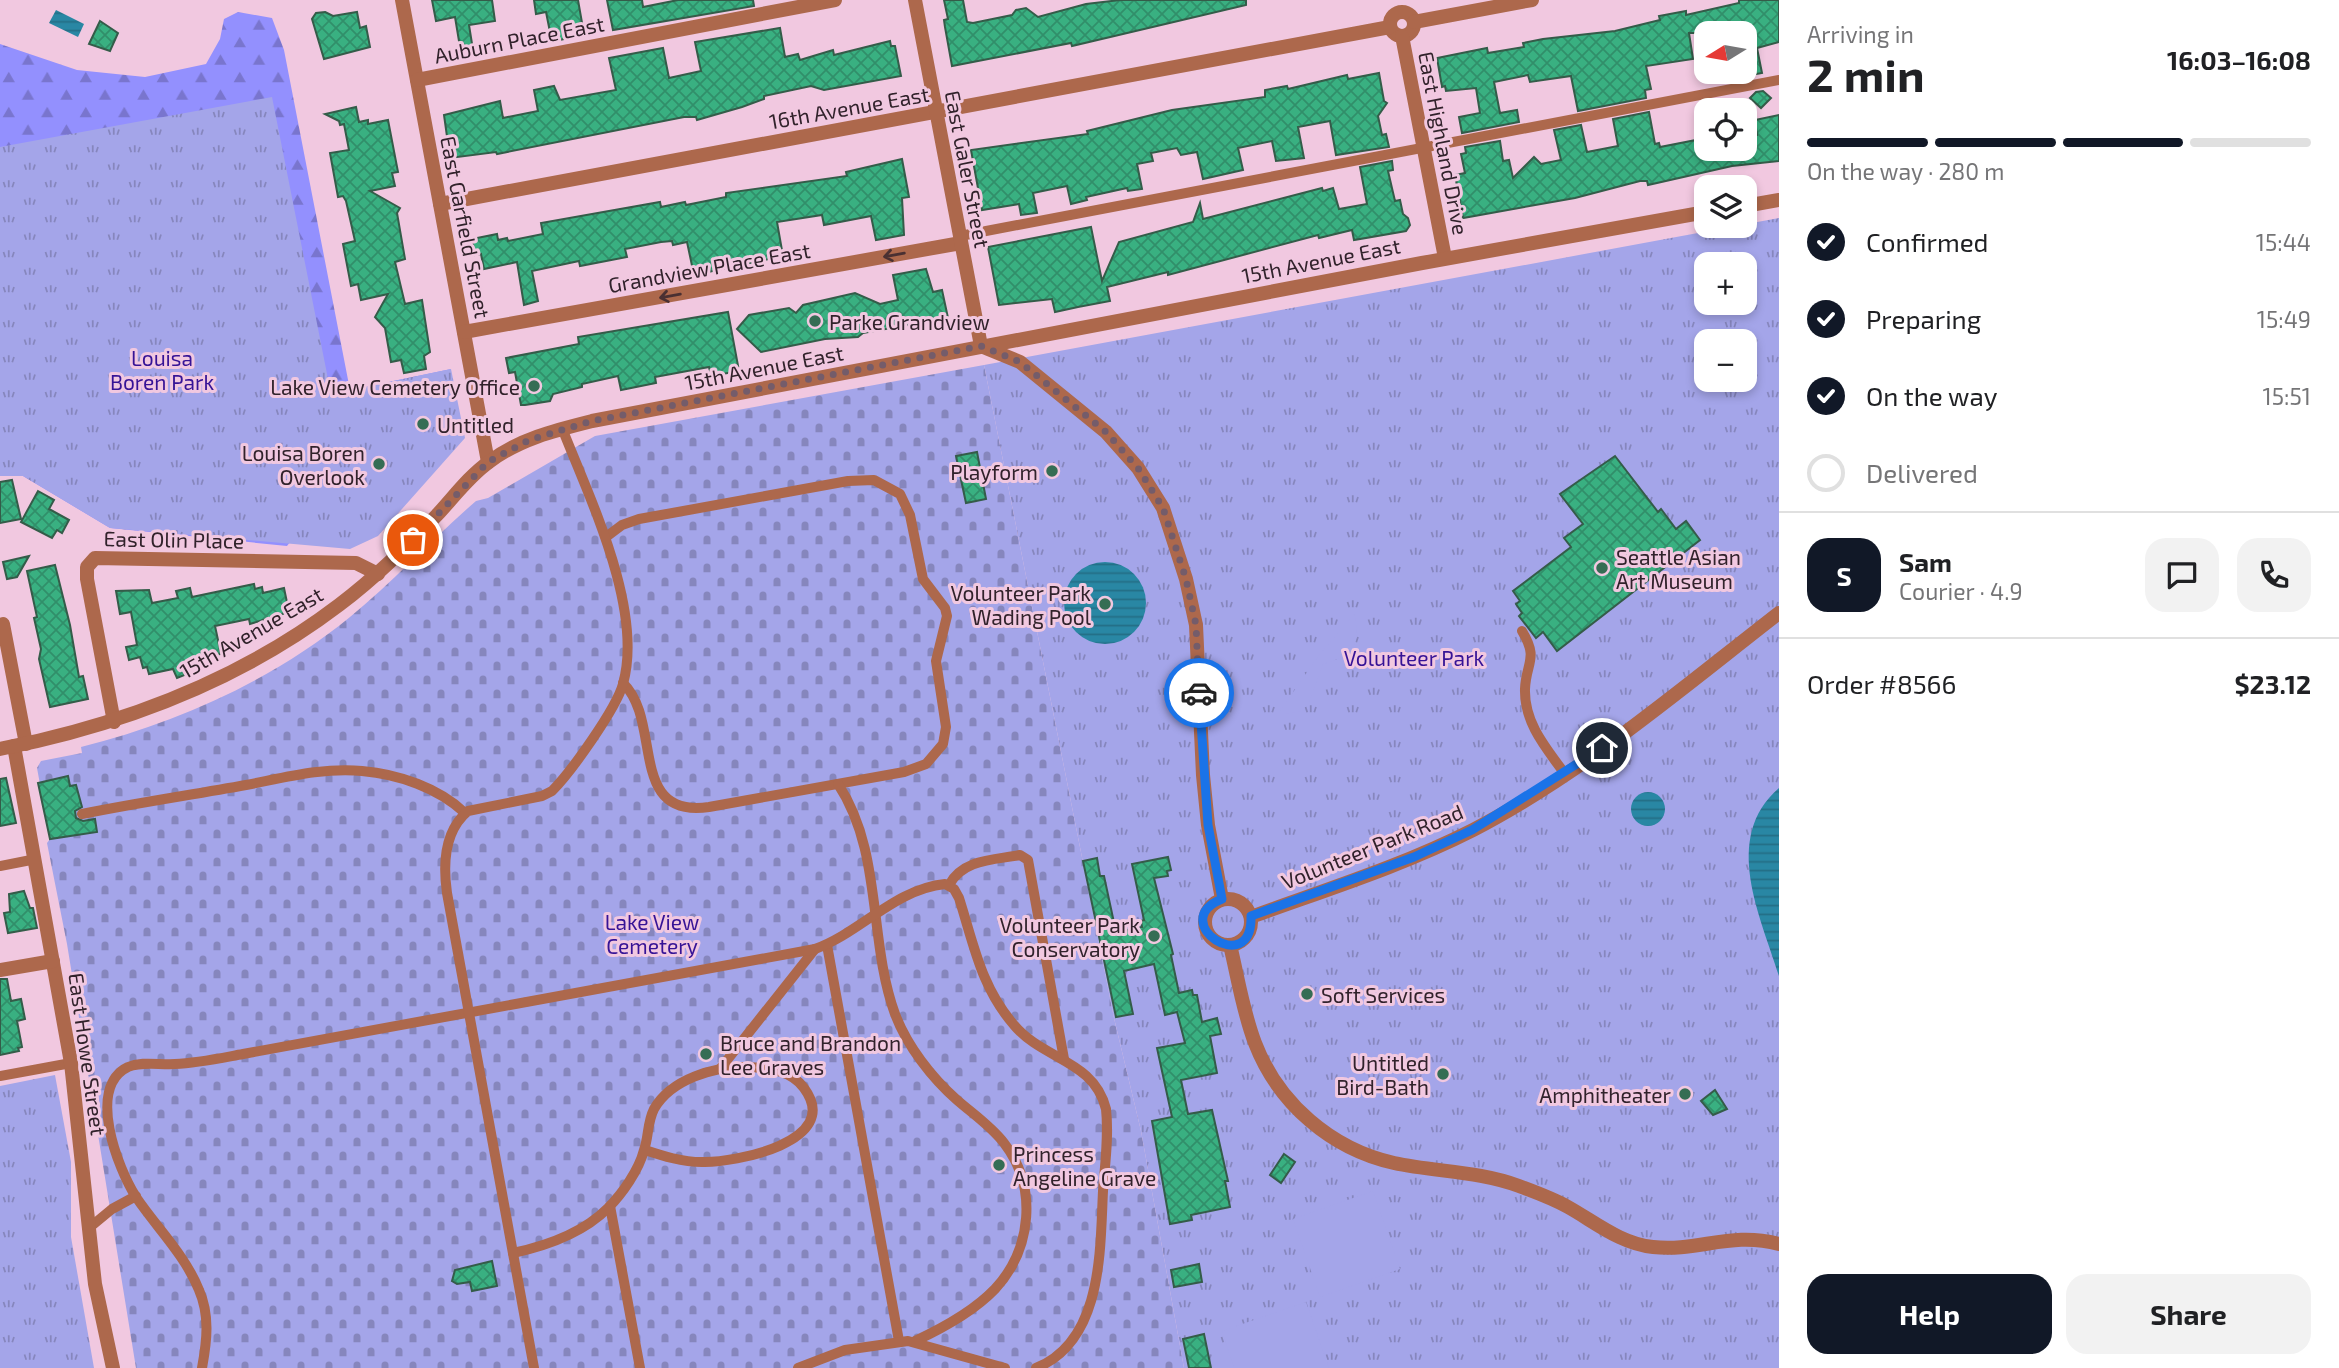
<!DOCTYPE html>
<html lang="en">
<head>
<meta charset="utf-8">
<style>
	:root { --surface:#fff; --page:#f2f2f2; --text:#202124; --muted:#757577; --line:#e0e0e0; --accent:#111827 }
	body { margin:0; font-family:"Exo 2",sans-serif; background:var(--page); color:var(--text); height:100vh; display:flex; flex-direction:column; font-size:26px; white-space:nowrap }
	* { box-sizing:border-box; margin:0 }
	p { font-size:23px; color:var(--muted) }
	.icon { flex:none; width:38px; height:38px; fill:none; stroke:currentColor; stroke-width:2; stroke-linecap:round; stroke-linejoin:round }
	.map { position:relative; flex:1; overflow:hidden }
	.side { display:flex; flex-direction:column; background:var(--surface); width:560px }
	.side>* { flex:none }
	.needle { width:46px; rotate:259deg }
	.controls { position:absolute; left:1694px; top:21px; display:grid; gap:14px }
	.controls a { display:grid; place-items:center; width:63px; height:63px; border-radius:14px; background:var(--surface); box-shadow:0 4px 10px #0003; font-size:35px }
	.pin { position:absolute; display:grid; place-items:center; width:60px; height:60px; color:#fff; margin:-30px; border:4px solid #fff; border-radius:50%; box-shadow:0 2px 7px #0007 }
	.courier { position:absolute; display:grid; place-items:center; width:70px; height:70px; margin:-35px; border:5px solid #1a73e8; border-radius:50%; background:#fff; color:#222; box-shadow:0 2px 9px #0007 }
	.overview em { font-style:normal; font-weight:700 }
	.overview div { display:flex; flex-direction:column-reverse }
	.overview { display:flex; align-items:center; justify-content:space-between; height:119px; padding:0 28px }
	h1 { font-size:46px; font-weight:700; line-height:52px }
	.bar { display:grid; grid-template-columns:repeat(4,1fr); gap:10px 7px; align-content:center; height:84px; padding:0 28px }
	.bar i { height:9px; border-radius:5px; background:var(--line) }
	.bar .selected { background:var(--accent) }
	.bar p { grid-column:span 4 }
	.line { display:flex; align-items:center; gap:18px; padding:0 28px; border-top:2px solid var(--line) }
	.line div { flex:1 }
	.round { display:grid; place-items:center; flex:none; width:74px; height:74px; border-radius:21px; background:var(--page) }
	ol { padding:0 28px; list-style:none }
	li { display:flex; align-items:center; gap:21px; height:77px }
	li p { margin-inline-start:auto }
	li .icon { padding:7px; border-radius:50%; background:var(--accent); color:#fff; stroke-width:4 }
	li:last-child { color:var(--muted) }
	li i { width:38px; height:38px; border:4px solid var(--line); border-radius:50% }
	.primary-button { display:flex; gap:14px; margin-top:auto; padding:14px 28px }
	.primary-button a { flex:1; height:80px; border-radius:21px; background:var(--accent); color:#fff; font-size:28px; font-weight:700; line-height:80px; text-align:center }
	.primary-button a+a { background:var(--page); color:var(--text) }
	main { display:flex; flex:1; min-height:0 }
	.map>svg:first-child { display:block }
	.forest { fill:url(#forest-firs) }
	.cemetery { fill:url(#cemetery-stones) }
	.park { fill:url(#park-tufts); fill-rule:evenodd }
	.garden { fill:#a4a5e9 }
	.water { fill:url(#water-rules) }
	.building { fill:url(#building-cross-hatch); stroke:#345c49; stroke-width:2 }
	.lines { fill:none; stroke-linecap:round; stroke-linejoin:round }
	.service { stroke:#ad684c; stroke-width:10 }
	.pedestrian { stroke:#ad684c; stroke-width:14 }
	.minor { stroke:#ad684c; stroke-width:14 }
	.tertiary { stroke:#ad684c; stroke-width:14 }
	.oneway { stroke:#4a3032 }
	.done { stroke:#745c6a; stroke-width:7; stroke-dasharray:0 12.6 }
	.route { stroke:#1a73e8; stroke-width:9 }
	.poi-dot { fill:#356d54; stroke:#f1c8e0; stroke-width:2.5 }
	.labels { text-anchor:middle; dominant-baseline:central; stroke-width:6; stroke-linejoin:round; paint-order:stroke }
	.street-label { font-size:21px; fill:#31222b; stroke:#f1c8e0 }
	.poi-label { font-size:21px; fill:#31222b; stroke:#f1c8e0; text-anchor:end }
	.park-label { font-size:21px; fill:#361396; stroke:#f1c8e0 }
</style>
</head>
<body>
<main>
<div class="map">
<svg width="1779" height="1368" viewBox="0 0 1779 1368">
	<defs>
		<pattern id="forest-firs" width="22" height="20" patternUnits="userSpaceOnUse" patternTransform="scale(1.75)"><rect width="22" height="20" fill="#9390fe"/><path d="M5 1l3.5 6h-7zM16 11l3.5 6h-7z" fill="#7975ce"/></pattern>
		<pattern id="cemetery-stones" width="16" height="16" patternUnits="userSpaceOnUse" patternTransform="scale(1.75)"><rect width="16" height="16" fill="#a4a5e9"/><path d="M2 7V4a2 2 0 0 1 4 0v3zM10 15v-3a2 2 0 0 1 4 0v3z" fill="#8686bd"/></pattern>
		<pattern id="park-tufts" width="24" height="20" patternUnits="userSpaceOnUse" patternTransform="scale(1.75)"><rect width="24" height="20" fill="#a4a5e9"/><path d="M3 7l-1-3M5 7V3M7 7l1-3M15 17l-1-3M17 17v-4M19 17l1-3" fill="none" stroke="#8686bd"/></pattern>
		<pattern id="water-rules" width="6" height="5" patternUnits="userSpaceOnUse" patternTransform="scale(1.75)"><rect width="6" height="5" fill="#2987a4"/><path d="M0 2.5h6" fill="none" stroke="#246e86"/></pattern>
		<pattern id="building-cross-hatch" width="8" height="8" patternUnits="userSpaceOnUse" patternTransform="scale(1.75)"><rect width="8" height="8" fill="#39b081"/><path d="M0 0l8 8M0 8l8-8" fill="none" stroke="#318f6a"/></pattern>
	</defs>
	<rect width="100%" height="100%" fill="#f1c8e0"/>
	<path class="forest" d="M238 12 272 18 284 50 350 390 451 369 388 416 287 546 110 528 23 476H0V44L77 70 145 77 206 64 220 39 224 19Z"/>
	<path class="cemetery" d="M984 365 1114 1018 1141 1131 1184 1368H136L67 944 47 843 50 839 37 768 41 761 82 753 81 747C177 723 273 680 350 617 394 581 433 538 476 501L488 498 595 436Z"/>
	<g class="park">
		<path d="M272 97 331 394 451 369 465 438 378 536 350 549 110 528 23 476H0V147Z"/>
		<path d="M1779 218V1368H1184L1141 1131 1114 1018 984 365ZM1706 264H1745V303H1706ZM1706 341H1745V380H1706Z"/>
		<path d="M55 1075 71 1162V1237L94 1368H0V1086Z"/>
	</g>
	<g class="garden">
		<path d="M1354 614C1363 644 1351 657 1323 664L1309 702 1302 711 1284 714 1280 711 1319 655Z"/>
		<path d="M1373 1191 1400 1269 1320 1297 1293 1219Z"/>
		<path d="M1306 1302 1329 1368H1234L1222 1331Z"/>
	</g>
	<g class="water">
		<path d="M56 10 84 24 78 37 49 23Z"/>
		<circle cx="1105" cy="603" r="41"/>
		<path d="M1779 788V976C1761 917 1721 838 1779 788Z"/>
		<circle cx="1648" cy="809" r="17"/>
	</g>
	<g class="building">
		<path d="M432 0H492L495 21 469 25 473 50 461 53 455 17 436 21Z"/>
		<path d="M534 0H578L584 34 552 42 546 12 536 14Z"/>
		<path d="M607 0H642L643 7 678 0H753L754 6 613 30Z"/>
		<path d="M944 0H963L967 22 973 23 1012 15 1016 10 1026 8 1038 17 1086 4 1120 0H1246V5L1072 46 1071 43 952 66 945 27 944 20 948 19Z"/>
		<path d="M1739 0H1779V42L1757 48 1762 73 1745 76V33H1689L1693 59 1646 66 1651 89 1645 90 1646 98 1578 111 1571 76 1530 82 1528 75 1494 82 1500 113 1517 110 1519 122 1462 133 1459 117 1480 113 1476 88 1446 91 1445 86 1442 87 1437 58 1487 48 1488 53 1524 47 1523 43 1543 39 1615 31 1660 20 1659 16 1686 11V15L1739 3Z"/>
		<path d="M325 12 333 16 357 12 360 28 366 26 370 47 324 59 312 19 316 13Z"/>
		<path d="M100 21 118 33 110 51 89 44Z"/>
		<path d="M780 28 785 57 798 54 800 60 833 50 834 55 890 41 891 46H895L901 76 824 90 811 86 764 96V99L742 107 697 120 696 117H684L497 154 496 152 450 158 444 115 500 101 503 118 538 111 534 90 554 86 560 100 616 90 609 58 663 48 669 78 701 71 695 42Z"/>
		<path d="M1379 73 1384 101 1387 103 1378 116 1382 135 1386 134 1389 147 1336 155 1330 121 1298 127 1304 158 1276 161 1272 141 1238 148 1243 170 1203 179 1197 152 1181 155 1177 148 1151 153 1153 161 1137 164 1142 189 1128 191 1127 188 1086 197 1087 200 1071 204 1067 186 1033 193 1037 213 1021 215 1019 204 982 210 971 150 1088 134 1087 131 1172 110 1265 97V90L1287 86 1288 89 1347 75 1348 79Z"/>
		<path d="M1763 91 1771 98 1761 108 1750 98 1756 92Z"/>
		<path d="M356 107 359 122 368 120V124L388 120 398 172 392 173 395 186 370 191 400 208 397 213 405 259 395 262 405 304 422 300 430 352 424 356 426 369 404 373 401 360 391 362 385 328 375 317 388 294 361 300 358 284 351 286 343 244 355 241 346 201 343 196 338 197 330 153 349 150 344 124 340 125 339 121 325 114Z"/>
		<path d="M1649 112 1655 144 1659 143 1660 147 1706 138V149H1745V138L1757 135 1755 120 1779 115V161L1732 166 1648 185 1647 181H1640L1575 198 1463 218 1455 175 1465 173 1461 154 1466 153 1465 147 1500 141 1503 161 1509 160 1513 178 1534 157 1541 164 1561 160 1554 130 1581 125 1587 152 1618 146 1613 119Z"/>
		<path d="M902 159 909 197 902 198 904 235 876 240 871 216 824 225 822 215 777 222 783 256 694 275 687 242 673 245 672 241 661 242 625 249 627 257 580 266 579 261 532 271 538 301 524 305 517 262 484 269 481 254 475 255 472 239 497 234 498 240 507 238 508 241 543 234 541 223 660 202 661 207 685 202 686 205 726 197V193L847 176 846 172Z"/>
		<path d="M1392 161 1393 170 1388 171 1395 201 1400 200 1403 214 1408 218 1410 225 1406 231 1354 240 1352 230 1319 238 1318 235 1168 275V272L1107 287 1110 301 1078 307 1055 312 1052 299 999 305 988 247 1091 227 1102 281 1119 242 1193 222 1200 203 1203 219 1322 188 1323 191 1333 188 1339 209 1367 204 1360 167Z"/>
		<path d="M926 269 933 292 942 290 948 318 863 333 858 337 825 339 761 352 737 329 749 315 789 308 796 313 803 305 855 293 880 304 898 300 893 275Z"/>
		<path d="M728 312 739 371 711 376 709 367 655 377 656 383 621 390 618 376 582 384V387L553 394 550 401 525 405H521L515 372 509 373 506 358 579 344 578 337Z"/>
		<path d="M977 452 986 499 966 503 956 456Z"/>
		<path d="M1615 456 1658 512 1661 509 1676 529 1686 521 1700 540 1557 651 1543 632 1536 638 1519 616 1522 613 1516 604 1520 601 1513 591 1571 547 1564 538 1583 524 1560 494Z"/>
		<path d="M12 480 21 519 0 523V482Z"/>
		<path d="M38 491 54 500 49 509 69 520 62 533 57 530 52 538 21 522Z"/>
		<path d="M29 556 17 577 7 579 3 562Z"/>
		<path d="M55 565 70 625 79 677 83 676 88 699 50 707 39 659 41 649 34 618 37 617 27 571Z"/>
		<path d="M254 584 255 589 262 587 263 593 284 588 289 612 250 624 249 619 215 626 221 654 193 659 197 670 177 678 173 669 149 674 147 667 143 668 140 657 129 660 126 647 137 645 131 612 120 614 116 591 149 590 152 603 178 598 176 591 190 588 192 597Z"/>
		<path d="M68 776 70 786 76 785 82 807 75 811 76 818 83 821 95 819 97 832 50 839 38 783Z"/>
		<path d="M6 778 16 823 0 826V779Z"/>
		<path d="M1168 857 1171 870 1167 871 1168 876 1154 878 1173 954 1171 955 1179 993 1192 990 1193 995H1197L1202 1022 1217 1018 1221 1034 1210 1036 1217 1073 1181 1080 1188 1114 1212 1110 1228 1181H1225L1230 1207 1191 1215 1192 1220 1170 1224 1152 1121 1172 1117 1157 1048 1185 1043 1177 1012 1165 1015 1154 964 1124 971 1133 1014 1116 1017 1083 861 1097 858 1100 876H1104L1116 932 1142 927 1141 921 1144 920 1132 864Z"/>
		<path d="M24 891 30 908H33L37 928 8 933 4 913 10 912 9 894Z"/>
		<path d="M0 979H7L11 1001 21 999 25 1019 17 1021 22 1047 18 1048 19 1051 0 1055Z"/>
		<path d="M1715 1090 1727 1109 1713 1115 1701 1101Z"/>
		<path d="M1284 1154 1295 1162 1281 1183 1270 1175Z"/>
		<path d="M492 1261 497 1286 472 1291 470 1282 457 1284 452 1281 455 1270Z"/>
		<path d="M1199 1264 1202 1282 1174 1287 1171 1270Z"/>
		<path d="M1204 1334 1211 1368H1189L1183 1339Z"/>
	</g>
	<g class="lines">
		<g class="service">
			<path d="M960 236 1779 80"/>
			<path d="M606 537 622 525 639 519 848 481 874 480 900 494 910 515 923 579 945 608 947 616 936 661 946 727 943 744 926 764 904 772 709 807C627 819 663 721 623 683"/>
			<path d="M1522 631C1539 659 1526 662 1525 689 1524 723 1546 748 1565 774"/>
			<path d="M838 784C883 852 868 940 895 1014 907 1046 932 1078 957 1100 973 1114 991 1126 1004 1143 1038 1187 1032 1249 995 1289 973 1312 943 1328 915 1341"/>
			<path d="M82 814C136 803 191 795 246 785 283 778 324 767 362 771 398 774 439 788 465 813"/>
			<path d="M0 866 36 859"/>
			<path d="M949 885C963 859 994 860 1020 855L1028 860 1064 1059"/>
			<path d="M827 945 899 1341"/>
			<path d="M720 1069 815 949"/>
			<path d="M0 1076 71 1063"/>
			<path d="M610 1206 640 1368"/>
			<path d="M89 1228 112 1209 136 1196"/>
			<path d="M513 1253C546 1246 583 1233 608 1208 622 1194 639 1170 644 1150 649 1136 647 1123 654 1109 671 1079 715 1066 747 1067 768 1068 791 1070 804 1088 844 1142 734 1163 702 1162 682 1162 663 1156 645 1150"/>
			<path d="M202 1368C207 1341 210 1315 199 1290 185 1255 157 1228 136 1197 118 1169 86 1087 128 1067 142 1061 159 1065 175 1064 198 1063 221 1058 243 1054L815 949C860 933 895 889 945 884L954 889 959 898C974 945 981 987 1014 1025 1043 1060 1094 1060 1106 1109 1109 1136 1105 1164 1103 1191 1100 1250 1103 1341 1036 1368"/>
			<path d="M534 1368 447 893C443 865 444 831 468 811L542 796 552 791C571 772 616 709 623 684 644 609 589 497 562 428"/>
			<path d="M798 1368 845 1350 908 1341 1005 1368"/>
		</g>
		<path class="pedestrian" d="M1230 945C1238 978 1243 1012 1255 1043 1278 1103 1331 1149 1394 1163 1436 1172 1478 1171 1519 1186 1535 1192 1552 1198 1568 1207 1595 1222 1621 1244 1653 1247 1698 1252 1731 1231 1779 1244"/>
		<g class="minor">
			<path d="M402 0 488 462"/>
			<circle cx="1402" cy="24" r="12"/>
			<path d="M1414 22 1532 0"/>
			<path d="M1402 36 1445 258"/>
			<path d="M417 80 835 0"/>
			<path d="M440 204 1390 27"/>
			<path d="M464 332 961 243"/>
			<path d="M981 346 1020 362 1106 432 1138 468 1163 508 1186 579 1196 625 1203 775 1208 825 1222 899"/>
			<path d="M3 624 26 744"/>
			<path d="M114 722 87 579V567L95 558 356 563 378 574"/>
			<path d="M14 746 71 1063 95 1284 113 1368"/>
			<circle cx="1228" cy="922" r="23"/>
			<path d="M1251 917C1325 890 1402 866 1473 830 1583 773 1681 689 1779 613"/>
			<path d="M0 970 53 961"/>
		</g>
		<g class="tertiary">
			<path d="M915 0 981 346"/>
			<path d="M1745 206 1779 200"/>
			<path d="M0 749C122 725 239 681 339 605 375 578 406 547 437 515 453 498 469 476 489 462 519 439 556 430 592 421L1422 263 1706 212"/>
		</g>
	</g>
	<defs><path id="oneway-shaft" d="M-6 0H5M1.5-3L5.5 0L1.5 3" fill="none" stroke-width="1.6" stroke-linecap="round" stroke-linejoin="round" transform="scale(1.75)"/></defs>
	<g class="oneway">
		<use href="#oneway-shaft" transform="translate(894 255) rotate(170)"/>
		<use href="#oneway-shaft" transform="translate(670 296) rotate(170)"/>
	</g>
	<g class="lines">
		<path class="done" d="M413 540 488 462 529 440 592 421 981 346 1020 362 1106 432 1138 468 1163 508 1186 579 1196 625 1199 693"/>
		<path class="route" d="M1199 693 1208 825 1222 899C1165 922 1253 980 1251 916L1414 857 1472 830 1602 748"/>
	</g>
	<g class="poi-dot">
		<circle cx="815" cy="321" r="7"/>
		<circle cx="534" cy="386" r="7"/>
		<circle cx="423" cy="424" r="7"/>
		<circle cx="379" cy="464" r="7"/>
		<circle cx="1052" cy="471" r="7"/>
		<circle cx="1602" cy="568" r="7"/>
		<circle cx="1105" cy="604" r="7"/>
		<circle cx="1154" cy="936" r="7"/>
		<circle cx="1307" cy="994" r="7"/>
		<circle cx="706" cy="1054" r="7"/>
		<circle cx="1443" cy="1074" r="7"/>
		<circle cx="1685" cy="1094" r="7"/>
		<circle cx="999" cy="1165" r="7"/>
	</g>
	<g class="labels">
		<g class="street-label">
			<text transform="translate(519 39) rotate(-11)">Auburn Place East</text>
			<text transform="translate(849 107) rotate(-10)">16th Avenue East</text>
			<text transform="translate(1444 143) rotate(79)">East Highland Drive</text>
			<text transform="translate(968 169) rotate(79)">East Galer Street</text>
			<text transform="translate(466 227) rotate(79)">East Garfield Street</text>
			<text transform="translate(1321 260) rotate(-11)">15th Avenue East</text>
			<text transform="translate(709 267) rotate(-10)">Grandview Place East</text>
			<text transform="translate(764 367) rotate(-11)">15th Avenue East</text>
			<text transform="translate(174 539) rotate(1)">East Olin Place</text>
			<text transform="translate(251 632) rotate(-30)">15th Avenue East</text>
			<text transform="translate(1372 846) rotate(-22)">Volunteer Park Road</text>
			<text transform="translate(88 1054) rotate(82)">East Howe Street</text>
		</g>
		<g class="poi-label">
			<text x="829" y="321" text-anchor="start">Parke Grandview</text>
			<text x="520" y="386">Lake View Cemetery Office</text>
			<text x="437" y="424" text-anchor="start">Untitled</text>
			<text x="365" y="452">Louisa Boren<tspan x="365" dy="24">Overlook</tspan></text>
			<text x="1038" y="471">Playform</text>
			<text x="1616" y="556" text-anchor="start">Seattle Asian<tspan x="1616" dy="24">Art Museum</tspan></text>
			<text x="1091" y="592">Volunteer Park<tspan x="1091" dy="24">Wading Pool</tspan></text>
			<text x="1140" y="924">Volunteer Park<tspan x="1140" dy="24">Conservatory</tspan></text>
			<text x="1321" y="994" text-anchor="start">Soft Services</text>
			<text x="720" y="1042" text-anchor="start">Bruce and Brandon<tspan x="720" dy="24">Lee Graves</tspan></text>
			<text x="1429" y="1062">Untitled<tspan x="1429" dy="24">Bird-Bath</tspan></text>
			<text x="1671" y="1094">Amphitheater</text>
			<text x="1013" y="1153" text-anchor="start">Princess<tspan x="1013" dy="24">Angeline Grave</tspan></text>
		</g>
		<g class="park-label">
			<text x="162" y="357">Louisa<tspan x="162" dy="24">Boren Park</tspan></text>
			<text x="1414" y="657">Volunteer Park</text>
			<text x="652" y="921">Lake View<tspan x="652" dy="24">Cemetery</tspan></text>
		</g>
	</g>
</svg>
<div class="controls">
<a><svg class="needle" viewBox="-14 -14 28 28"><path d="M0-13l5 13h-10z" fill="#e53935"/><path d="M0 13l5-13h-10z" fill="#757577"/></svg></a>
<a><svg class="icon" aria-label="locate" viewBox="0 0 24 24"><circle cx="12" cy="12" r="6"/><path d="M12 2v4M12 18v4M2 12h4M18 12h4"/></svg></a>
<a><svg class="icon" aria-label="layers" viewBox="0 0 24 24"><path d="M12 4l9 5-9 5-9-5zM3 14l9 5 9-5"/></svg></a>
<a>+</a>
<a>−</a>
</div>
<div class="pin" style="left:413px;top:540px;background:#ea580c"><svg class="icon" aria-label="bag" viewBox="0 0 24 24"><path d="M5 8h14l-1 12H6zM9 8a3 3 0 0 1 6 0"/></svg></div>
<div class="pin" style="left:1602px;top:748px;background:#1f2937"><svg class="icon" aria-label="home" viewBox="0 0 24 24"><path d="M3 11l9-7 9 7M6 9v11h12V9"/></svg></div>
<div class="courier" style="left:1199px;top:693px"><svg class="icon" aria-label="car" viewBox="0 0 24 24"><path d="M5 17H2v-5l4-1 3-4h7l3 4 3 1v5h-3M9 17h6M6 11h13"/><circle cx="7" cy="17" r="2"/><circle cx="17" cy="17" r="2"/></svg></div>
</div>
<section class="side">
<div class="overview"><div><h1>2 min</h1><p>Arriving in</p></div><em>16:03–16:08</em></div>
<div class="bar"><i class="selected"></i><i class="selected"></i><i class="selected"></i><i></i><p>On the way · 280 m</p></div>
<ol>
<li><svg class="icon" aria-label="check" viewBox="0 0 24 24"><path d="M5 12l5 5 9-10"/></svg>Confirmed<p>15:44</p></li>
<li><svg class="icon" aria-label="check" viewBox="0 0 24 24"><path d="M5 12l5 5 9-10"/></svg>Preparing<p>15:49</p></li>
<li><svg class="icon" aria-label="check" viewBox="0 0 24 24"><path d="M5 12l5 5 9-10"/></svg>On the way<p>15:51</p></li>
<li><i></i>Delivered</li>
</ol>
<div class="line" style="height:126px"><b class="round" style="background:var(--accent);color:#fff">S</b><div><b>Sam</b><p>Courier · 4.9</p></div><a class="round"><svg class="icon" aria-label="chat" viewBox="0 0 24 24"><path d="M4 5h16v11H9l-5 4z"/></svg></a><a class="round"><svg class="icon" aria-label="phone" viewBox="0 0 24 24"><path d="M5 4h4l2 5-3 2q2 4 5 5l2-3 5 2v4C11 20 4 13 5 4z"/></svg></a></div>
<div class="line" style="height:91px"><div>Order #8566</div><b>$23.12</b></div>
<div class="primary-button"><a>Help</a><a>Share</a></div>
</section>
</main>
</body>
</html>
